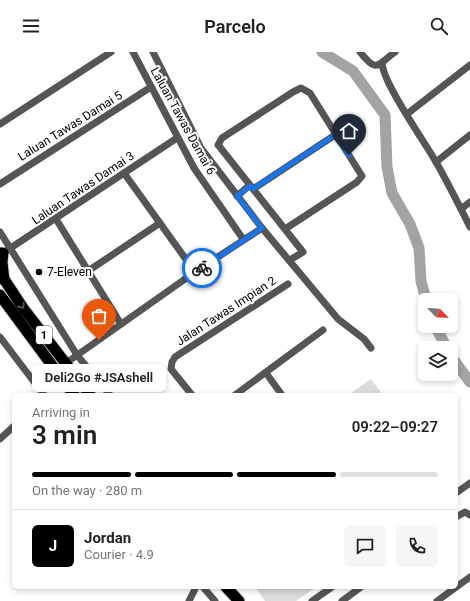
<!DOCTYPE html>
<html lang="en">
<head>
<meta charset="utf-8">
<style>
	:root { --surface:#fff; --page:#f6f6f6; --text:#222; --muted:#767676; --line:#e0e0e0; --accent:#000 }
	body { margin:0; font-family:Roboto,sans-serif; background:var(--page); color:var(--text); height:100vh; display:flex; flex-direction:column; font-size:15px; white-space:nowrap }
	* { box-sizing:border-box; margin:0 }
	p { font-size:13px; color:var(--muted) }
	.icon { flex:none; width:22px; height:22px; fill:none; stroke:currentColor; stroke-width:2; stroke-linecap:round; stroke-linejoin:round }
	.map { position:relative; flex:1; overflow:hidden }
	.panel { position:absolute; left:12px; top:341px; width:446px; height:196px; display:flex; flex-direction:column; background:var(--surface); border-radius:6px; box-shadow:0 2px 6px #0003 }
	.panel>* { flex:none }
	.needle { width:26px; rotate:115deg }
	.fabs { position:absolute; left:418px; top:241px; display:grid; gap:8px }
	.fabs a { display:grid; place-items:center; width:40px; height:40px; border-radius:6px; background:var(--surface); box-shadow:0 2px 6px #0003; font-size:20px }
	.pin { position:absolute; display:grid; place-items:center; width:34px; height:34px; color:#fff; margin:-41px -17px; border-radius:50% 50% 50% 0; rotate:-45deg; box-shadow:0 0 4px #0007 }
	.pin .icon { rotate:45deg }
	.courier { position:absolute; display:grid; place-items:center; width:40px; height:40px; margin:-20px; border:3px solid #1a73e8; border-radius:50%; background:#fff; color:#222; box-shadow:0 1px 5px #0007 }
	.bubble { position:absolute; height:28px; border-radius:6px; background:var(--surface); box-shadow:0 2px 6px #0003; font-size:13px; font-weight:600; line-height:28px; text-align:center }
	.head em { font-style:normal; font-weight:600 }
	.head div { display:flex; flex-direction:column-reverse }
	.head { display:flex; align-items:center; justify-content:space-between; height:68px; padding:0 20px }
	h1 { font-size:26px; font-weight:600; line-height:30px }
	.bar { display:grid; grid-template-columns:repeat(4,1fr); gap:6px 4px; align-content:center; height:48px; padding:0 20px }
	.bar i { height:5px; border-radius:3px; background:var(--line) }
	.bar .current { background:var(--accent) }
	.bar p { grid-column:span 4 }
	.line { display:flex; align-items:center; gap:10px; padding:0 20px; border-top:1px solid var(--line) }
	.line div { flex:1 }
	.round { display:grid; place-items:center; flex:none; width:42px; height:42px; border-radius:6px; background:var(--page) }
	header { display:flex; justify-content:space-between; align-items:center; height:52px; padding:0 20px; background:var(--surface); font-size:18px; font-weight:600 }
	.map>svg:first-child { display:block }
	.green { fill:#dcdcdc }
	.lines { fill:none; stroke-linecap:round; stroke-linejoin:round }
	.river { stroke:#a3a3a3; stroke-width:11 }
	.highway-casing { stroke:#dbdbdb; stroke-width:13 }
	.minor { stroke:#555; stroke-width:7 }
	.highway { stroke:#000; stroke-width:11 }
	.oneway { stroke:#595959 }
	.done { stroke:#595959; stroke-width:4; stroke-dasharray:0 7.2 }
	.route { stroke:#1a73e8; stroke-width:5 }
	.poi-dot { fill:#000; stroke:#fff; stroke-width:1.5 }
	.labels { text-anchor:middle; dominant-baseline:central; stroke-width:4; stroke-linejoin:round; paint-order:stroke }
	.shield { fill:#fff; stroke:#4c4c4c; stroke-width:1 }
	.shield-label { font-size:11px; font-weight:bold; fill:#000 }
	.street-label { font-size:12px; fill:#000; stroke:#fff }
	.poi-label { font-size:12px; fill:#000; stroke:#fff; text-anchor:start }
</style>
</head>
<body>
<header><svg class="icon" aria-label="menu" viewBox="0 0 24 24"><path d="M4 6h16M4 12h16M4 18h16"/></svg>Parcelo<svg class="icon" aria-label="search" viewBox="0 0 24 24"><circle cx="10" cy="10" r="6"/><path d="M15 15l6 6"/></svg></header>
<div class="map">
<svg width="470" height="549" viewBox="0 0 470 549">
	<rect width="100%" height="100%" fill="#fff"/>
	<g class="green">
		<path d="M371 327 383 343H348Z"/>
		<path d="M255 535H316L296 549H265Z"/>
	</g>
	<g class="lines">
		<g class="river">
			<path d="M322 0 353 19 385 63 387 115 392 141 410 172 419 196 421 229 426 248"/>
			<path d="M435 274 447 296"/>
			<path d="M451 304 470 330"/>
		</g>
		<g class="highway-casing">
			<g id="highway">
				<path d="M0 201H3L2 210 4 228"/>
				<path d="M0 221 23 256 90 343"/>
				<path d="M0 243 74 343"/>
				<path d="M226 535 239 549"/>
			</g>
		</g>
		<g class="minor">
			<path d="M133 0 194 116 243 187"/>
			<path d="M153 0 201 96 262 176 338 267 364 287 371 296"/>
			<path d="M360 0C377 21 376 14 395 0"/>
			<path d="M382 11C383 31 424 89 436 110 448 131 459 153 470 175"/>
			<path d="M407 62 470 13"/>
			<path d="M0 72 111 0"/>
			<path d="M436 110 470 83"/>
			<path d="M124 121 195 220"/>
			<path d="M0 132 151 35"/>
			<path d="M253 137 335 83"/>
			<path d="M237 144 250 133"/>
			<path d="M461 157 470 150"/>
			<path d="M56 167 121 272"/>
			<path d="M285 177 357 130 362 124 310 41 301 36 293 40 222 86 218 93 219 94 303 200 290 208"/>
			<path d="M0 180 77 303 110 343"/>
			<path d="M0 203 177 86"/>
			<path d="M88 219 160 171"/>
			<path d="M0 285 44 343"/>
			<path d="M66 311 195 220 262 176"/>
			<path d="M266 321 282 343"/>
			<path d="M192 343 171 317 172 310 175 305 288 232"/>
			<path d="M235 343 323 278"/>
			<path d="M0 387 14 374"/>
			<path d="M456 441 470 431"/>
			<path d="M456 465 465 460 470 463"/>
			<path d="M203 535 215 549"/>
			<path d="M189 549 196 535"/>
			<path d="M312 549 332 535"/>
			<path d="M342 549 361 535"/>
			<path d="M437 549 470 525"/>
		</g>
		<use href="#highway" class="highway"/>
	</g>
	<defs><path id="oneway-chevron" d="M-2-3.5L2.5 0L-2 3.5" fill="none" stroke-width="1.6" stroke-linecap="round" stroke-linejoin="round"/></defs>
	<use class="oneway" href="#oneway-chevron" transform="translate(22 254) rotate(55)"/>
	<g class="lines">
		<path class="done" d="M99 288 202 216"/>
		<path class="route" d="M202 216 262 176 237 144 250 134 253 137 335 83 349 103"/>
	</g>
	<circle class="poi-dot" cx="39" cy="220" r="4"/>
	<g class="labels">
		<rect class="shield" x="36" y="274" width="16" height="18" rx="3"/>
		<g class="shield-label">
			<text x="44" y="283">1</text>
		</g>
		<g class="street-label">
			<text transform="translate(183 69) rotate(61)">Laluan Tawas Damai 6</text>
			<text transform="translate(70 74) rotate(-32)">Laluan Tawas Damai 5</text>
			<text transform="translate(83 136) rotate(-34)">Laluan Tawas Damai 3</text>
			<text transform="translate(226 259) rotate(-33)">Jalan Tawas Impian 2</text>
		</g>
		<g class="poi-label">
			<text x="47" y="220">7-Eleven</text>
		</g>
	</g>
</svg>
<div class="fabs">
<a><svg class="needle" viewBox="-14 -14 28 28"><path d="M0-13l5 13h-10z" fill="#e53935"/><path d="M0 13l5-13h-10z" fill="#767676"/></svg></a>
<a><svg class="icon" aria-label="layers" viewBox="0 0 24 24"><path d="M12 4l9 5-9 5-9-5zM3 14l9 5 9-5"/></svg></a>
</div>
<div class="pin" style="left:99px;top:288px;background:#ea580c"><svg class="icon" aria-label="bag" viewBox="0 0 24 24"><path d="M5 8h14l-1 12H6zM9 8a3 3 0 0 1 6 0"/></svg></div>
<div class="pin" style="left:349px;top:103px;background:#1f2937"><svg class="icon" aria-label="home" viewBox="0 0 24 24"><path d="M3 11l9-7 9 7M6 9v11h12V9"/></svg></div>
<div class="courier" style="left:202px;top:216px"><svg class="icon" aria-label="bike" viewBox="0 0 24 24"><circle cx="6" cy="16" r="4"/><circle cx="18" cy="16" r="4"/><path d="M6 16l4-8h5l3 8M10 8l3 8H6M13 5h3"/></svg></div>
<div class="bubble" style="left:32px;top:312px;width:134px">Deli2Go #JSAshell</div>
<section class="panel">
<div class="head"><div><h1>3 min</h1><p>Arriving in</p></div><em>09:22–09:27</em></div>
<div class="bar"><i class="current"></i><i class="current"></i><i class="current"></i><i></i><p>On the way · 280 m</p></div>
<div class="line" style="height:72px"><b class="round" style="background:var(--accent);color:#fff">J</b><div><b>Jordan</b><p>Courier · 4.9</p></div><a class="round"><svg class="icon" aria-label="chat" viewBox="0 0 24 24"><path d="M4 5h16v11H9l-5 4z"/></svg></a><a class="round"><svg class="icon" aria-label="phone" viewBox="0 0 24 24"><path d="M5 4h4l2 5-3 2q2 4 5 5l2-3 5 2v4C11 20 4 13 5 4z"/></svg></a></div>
</section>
</div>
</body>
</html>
